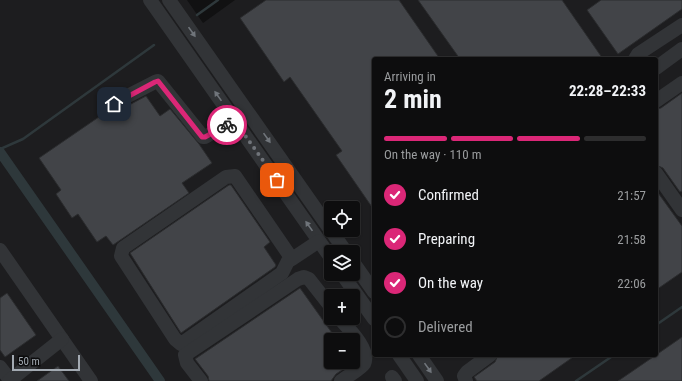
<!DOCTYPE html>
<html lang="en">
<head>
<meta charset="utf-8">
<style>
	:root { --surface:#0d0d0e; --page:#161617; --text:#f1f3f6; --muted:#9a9c9e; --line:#2d2d2e; --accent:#db2777 }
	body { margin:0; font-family:"Roboto Condensed",sans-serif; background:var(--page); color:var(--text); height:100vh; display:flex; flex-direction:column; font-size:15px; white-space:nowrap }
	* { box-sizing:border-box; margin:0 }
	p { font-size:13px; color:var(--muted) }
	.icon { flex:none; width:22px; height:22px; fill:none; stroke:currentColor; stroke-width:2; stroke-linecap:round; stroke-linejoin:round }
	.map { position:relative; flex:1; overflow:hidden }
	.side { position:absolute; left:372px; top:57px; width:286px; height:300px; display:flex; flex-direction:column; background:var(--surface); border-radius:4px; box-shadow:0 1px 3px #0004,0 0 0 1px var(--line) }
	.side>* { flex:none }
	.buttons { position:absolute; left:324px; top:201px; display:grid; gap:8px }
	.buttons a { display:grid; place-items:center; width:36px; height:36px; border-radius:4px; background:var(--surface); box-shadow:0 1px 3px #0004,0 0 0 1px var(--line); font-size:20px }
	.scale { position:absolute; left:12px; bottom:10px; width:68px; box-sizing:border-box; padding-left:4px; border:2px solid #a3aab2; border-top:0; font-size:11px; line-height:14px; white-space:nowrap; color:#a3aab2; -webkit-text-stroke:3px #0c0c0d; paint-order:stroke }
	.pin { position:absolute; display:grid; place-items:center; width:34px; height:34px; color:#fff; margin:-17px; border-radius:8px; box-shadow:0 2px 6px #0006 }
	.courier { position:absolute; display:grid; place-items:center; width:40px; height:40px; margin:-20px; border:3px solid #db2777; border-radius:50%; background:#fff; color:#222; box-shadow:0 1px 5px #0007 }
	.headline em { font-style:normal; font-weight:700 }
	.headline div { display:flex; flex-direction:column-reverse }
	.headline { display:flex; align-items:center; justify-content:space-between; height:68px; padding:0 12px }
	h1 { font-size:26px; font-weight:700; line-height:30px }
	.bar { display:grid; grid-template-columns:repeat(4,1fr); gap:6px 4px; align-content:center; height:48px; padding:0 12px }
	.bar i { height:5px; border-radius:3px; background:var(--line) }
	.bar .on { background:var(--accent) }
	.bar p { grid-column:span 4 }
	ol { padding:0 12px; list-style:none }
	li { display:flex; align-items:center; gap:12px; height:44px }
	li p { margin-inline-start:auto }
	li .icon { padding:4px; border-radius:50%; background:var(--accent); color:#fff; stroke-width:4 }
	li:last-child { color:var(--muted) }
	li i { width:22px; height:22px; border:2px solid var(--line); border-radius:50% }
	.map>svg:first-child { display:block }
	.built { fill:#1d1d1f; fill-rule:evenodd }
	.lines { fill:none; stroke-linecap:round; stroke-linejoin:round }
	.stream { stroke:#2e383b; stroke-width:2.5 }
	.canal { stroke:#2e383b; stroke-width:10 }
	.building { fill:#424448; stroke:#2b2c2e }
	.minor { stroke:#323437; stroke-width:14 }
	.oneway { fill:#70757b }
	.done { stroke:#70747a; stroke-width:4; stroke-dasharray:0 7.2 }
	.route { stroke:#db2777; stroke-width:5 }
</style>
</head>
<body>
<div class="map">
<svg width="682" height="381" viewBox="0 0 682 381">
	<rect width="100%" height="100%" fill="#111112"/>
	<path class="built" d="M0 0H187L203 23 235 0H682V381H0ZM374 59H656V355H374ZM331 208H353V230H331ZM331 252H353V274H331ZM331 296H353V318H331ZM331 340H353V362H331Z"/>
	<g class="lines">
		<g class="stream">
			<path d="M197 15 218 0"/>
			<path d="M0 149 23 139 154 45"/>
			<path d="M656 325 682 307"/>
			<path d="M576 381 614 355"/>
		</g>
		<path class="canal" d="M0 152 160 381"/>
	</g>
	<g class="building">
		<path d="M266 0H399L440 59H374V210L336 155 342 151 290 77 284 82 240 18Z"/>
		<path d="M418 0H562L603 59H460Z"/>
		<path d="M601 0H682V9L618 54 587 10Z"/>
		<path d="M682 93V191L680 192 663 168 656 165V109L661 108Z"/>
		<path d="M146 96 160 116 170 109 199 144 212 163 182 183 189 193 113 245 106 236 97 242 78 214 72 218 56 194 61 190 39 158 109 110 113 111H118Z"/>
		<path d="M229 185H231L270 242 264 247 276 265 275 267 181 333 130 253Z"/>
		<path d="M656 190 682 226V272L656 290Z"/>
		<path d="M300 288 337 340H331V362H340L345 368 336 374 331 381H209L208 376 195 359Z"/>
		<path d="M7 293 36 335 5 357 0 350V298Z"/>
		<path d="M682 337V381H618L656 355Z"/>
		<path d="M498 355H576L539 381H477L474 377 495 362Z"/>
		<path d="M58 366 69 381H37Z"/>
	</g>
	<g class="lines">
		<g class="minor">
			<path d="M150 0 331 258"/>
			<path d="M169 0 346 252"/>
			<path d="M635 59 638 54 682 25"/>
			<path d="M656 68 682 49"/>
			<path d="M656 101 682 83"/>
			<path d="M114 103 155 82 158 81 203 137H205L234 120"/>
			<path d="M656 173 682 210"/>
			<path d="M0 250 91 381"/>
			<path d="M292 259 235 176 226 177 123 248 121 256 175 339 181 344 282 273 288 261 292 259 319 241"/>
			<path d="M353 262 374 292"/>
			<path d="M342 274 374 319"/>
			<path d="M339 318C348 328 371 350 364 364 361 369 346 377 341 381"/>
			<path d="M399 355 417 381"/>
			<path d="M419 355 437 381"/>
			<path d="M0 367 10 380"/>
			<path d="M392 377 395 381"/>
			<path d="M9 381 62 339"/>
			<path d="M201 381 187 363 185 355 298 279 304 277 309 279 331 307"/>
			<path d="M466 381 464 376 467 372 490 355"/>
		</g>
	</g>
	<defs><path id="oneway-solid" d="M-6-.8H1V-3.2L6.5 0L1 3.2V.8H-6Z"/></defs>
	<g class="oneway">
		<use href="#oneway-solid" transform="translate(192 32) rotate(55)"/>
		<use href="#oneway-solid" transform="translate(218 96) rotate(-125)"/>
		<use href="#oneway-solid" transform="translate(267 138) rotate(55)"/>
		<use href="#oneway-solid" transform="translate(309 226) rotate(-125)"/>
		<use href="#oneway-solid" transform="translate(428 368) rotate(55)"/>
	</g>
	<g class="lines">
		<path class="done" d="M227 125 234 120 277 180"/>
		<path class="route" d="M114 104 155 82 158 81 202 137H205L227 125"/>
	</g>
</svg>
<div class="buttons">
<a><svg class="icon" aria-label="locate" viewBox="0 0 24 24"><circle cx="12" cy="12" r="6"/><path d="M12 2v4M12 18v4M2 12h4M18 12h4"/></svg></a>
<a><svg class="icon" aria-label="layers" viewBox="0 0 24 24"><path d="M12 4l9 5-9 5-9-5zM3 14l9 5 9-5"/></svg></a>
<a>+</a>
<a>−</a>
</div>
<div class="scale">50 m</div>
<div class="pin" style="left:277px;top:180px;background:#ea580c"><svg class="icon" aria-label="bag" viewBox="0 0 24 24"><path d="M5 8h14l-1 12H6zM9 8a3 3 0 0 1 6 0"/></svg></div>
<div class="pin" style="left:114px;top:104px;background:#1f2937"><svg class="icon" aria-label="home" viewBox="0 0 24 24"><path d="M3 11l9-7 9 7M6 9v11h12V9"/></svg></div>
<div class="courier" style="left:227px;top:125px"><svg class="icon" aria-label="bike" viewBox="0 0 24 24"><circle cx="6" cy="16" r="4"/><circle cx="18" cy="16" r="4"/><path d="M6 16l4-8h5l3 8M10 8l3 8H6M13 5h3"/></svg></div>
<section class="side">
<div class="headline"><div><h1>2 min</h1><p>Arriving in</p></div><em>22:28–22:33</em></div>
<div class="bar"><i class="on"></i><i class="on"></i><i class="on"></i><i></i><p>On the way · 110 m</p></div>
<ol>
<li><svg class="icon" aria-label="check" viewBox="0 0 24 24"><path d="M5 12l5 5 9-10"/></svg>Confirmed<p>21:57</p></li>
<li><svg class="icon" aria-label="check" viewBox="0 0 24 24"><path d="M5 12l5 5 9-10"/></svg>Preparing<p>21:58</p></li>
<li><svg class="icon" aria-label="check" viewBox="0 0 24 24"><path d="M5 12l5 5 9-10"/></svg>On the way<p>22:06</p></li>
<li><i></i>Delivered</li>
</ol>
</section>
</div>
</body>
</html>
